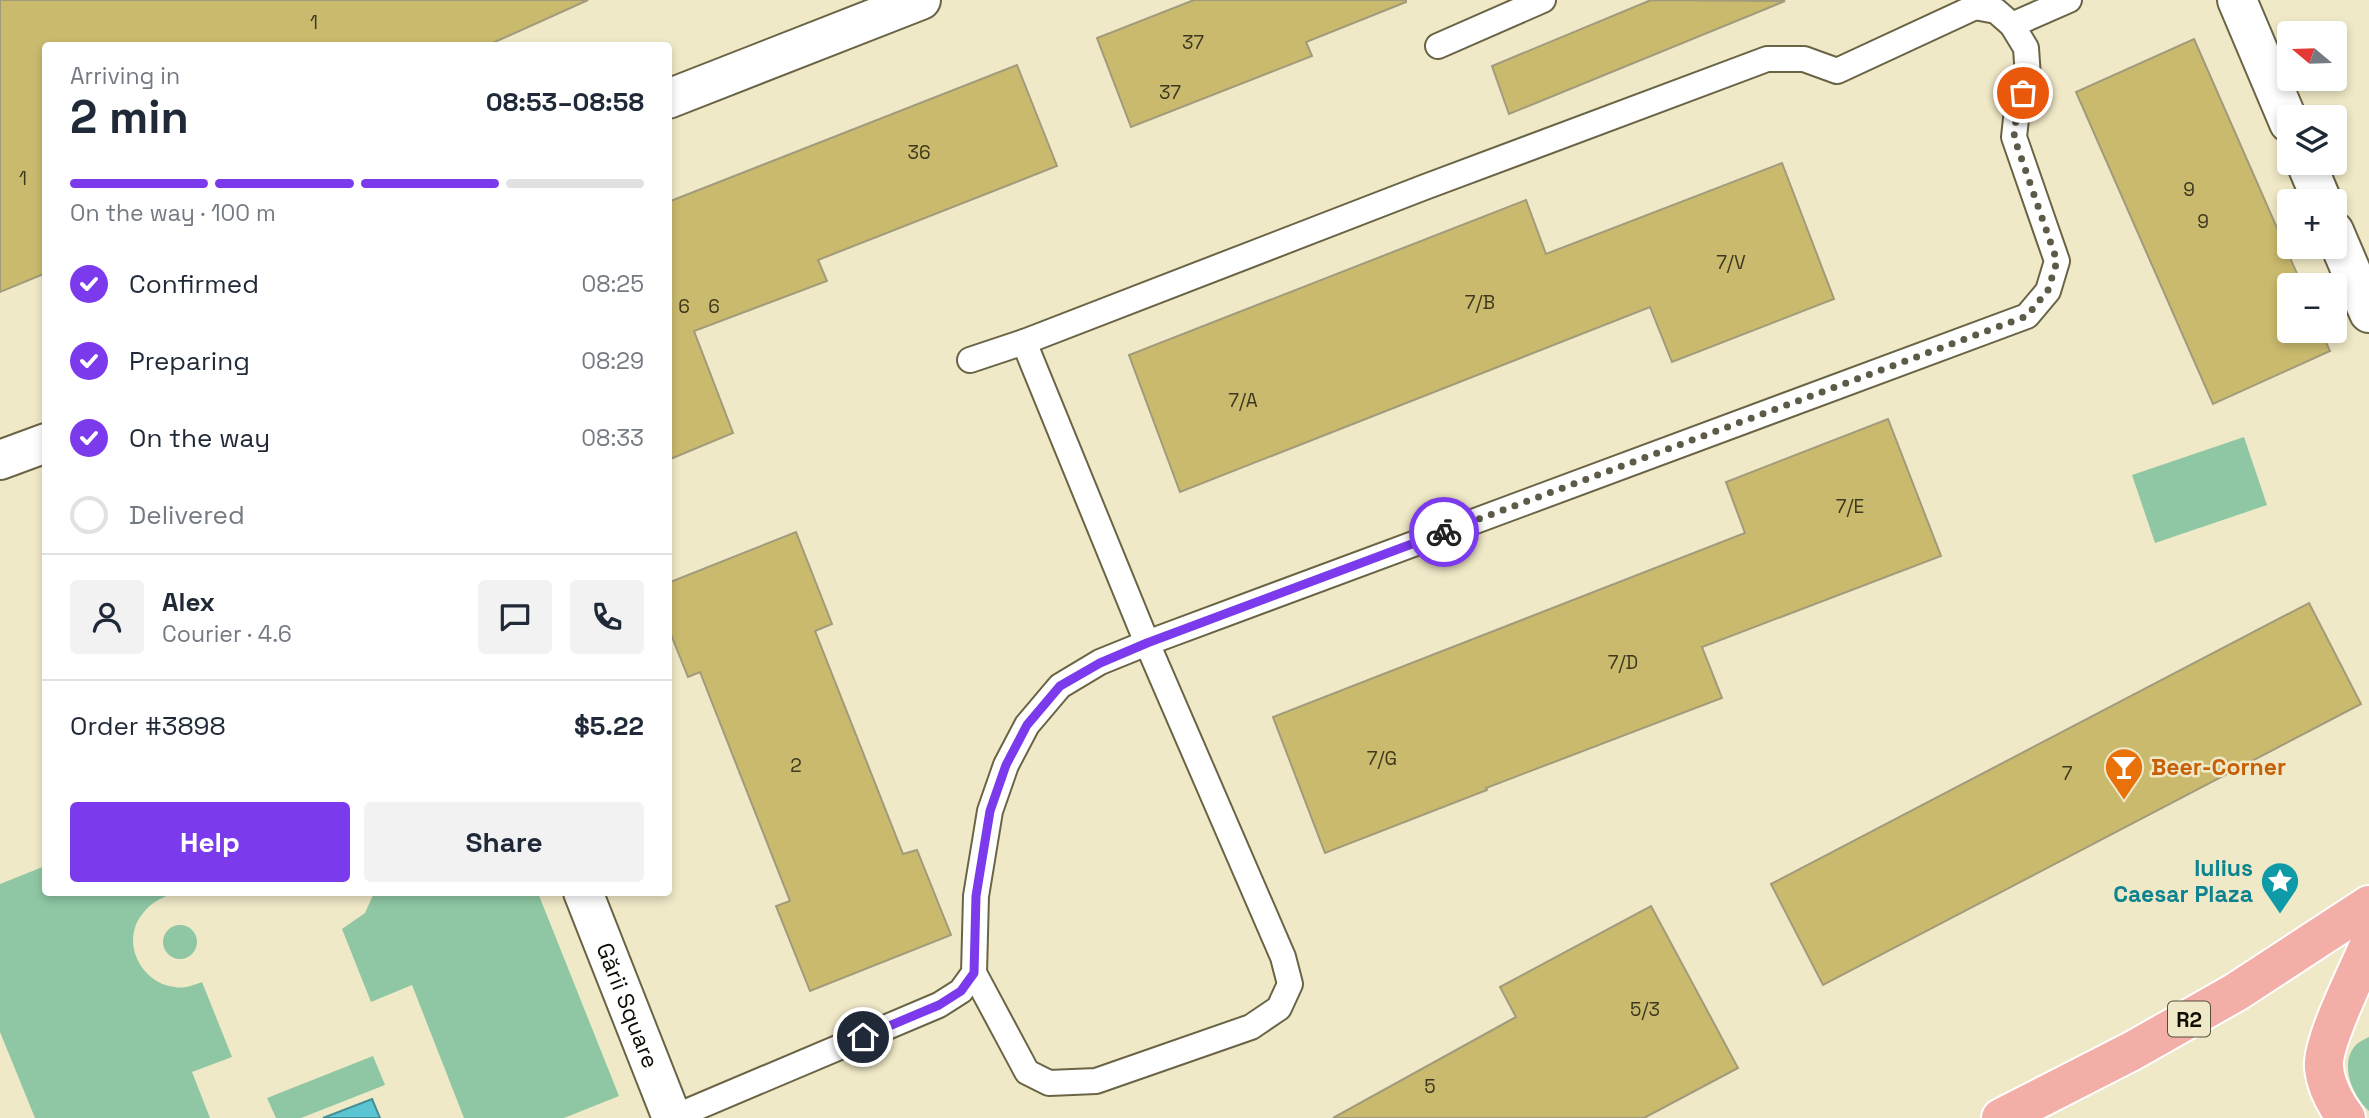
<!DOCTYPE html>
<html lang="en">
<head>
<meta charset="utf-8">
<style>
	:root { --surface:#fff; --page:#f2f2f3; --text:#1f2937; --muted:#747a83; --line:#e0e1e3; --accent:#7c3aed }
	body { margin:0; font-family:"Space Grotesk",sans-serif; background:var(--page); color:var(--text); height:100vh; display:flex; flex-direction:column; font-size:26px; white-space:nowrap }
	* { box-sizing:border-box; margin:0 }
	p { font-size:23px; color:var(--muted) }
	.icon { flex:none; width:38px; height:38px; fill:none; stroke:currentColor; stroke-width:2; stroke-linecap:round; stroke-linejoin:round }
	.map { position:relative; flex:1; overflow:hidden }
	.side { position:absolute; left:42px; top:42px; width:630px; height:854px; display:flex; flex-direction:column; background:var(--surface); border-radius:7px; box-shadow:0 4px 10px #0003 }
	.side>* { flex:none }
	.needle { width:46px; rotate:289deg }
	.controls { position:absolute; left:2277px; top:21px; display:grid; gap:14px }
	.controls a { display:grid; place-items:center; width:70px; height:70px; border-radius:7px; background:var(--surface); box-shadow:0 4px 10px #0003; font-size:35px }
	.pin { position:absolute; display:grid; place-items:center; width:60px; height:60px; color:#fff; margin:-30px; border:4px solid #fff; border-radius:50%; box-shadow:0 2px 7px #0007 }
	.courier { position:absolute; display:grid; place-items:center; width:70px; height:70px; margin:-35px; border:5px solid #7c3aed; border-radius:50%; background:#fff; color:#222; box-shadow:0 2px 9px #0007 }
	.summary em { font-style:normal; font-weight:700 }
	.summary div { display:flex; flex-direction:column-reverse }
	.summary { display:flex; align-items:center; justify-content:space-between; height:119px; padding:0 28px }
	h1 { font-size:46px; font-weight:700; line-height:52px }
	.bar { display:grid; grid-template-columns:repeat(4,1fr); gap:10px 7px; align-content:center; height:84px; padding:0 28px }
	.bar i { height:9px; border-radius:5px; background:var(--line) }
	.bar .on { background:var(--accent) }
	.bar p { grid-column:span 4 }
	.line { display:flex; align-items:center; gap:18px; padding:0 28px; border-top:2px solid var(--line) }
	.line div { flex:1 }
	.round { display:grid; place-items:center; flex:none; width:74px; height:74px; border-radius:7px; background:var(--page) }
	ol { padding:0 28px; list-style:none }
	li { display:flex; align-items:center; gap:21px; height:77px }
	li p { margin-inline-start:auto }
	li .icon { padding:7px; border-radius:50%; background:var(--accent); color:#fff; stroke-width:4 }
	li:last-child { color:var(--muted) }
	li i { width:38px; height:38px; border:4px solid var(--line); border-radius:50% }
	.action { display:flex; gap:14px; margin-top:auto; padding:14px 28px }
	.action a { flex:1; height:80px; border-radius:7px; background:var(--accent); color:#fff; font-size:28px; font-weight:700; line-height:80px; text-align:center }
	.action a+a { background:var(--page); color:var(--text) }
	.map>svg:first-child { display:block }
	.green { fill:#8fc7a4 }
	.water { fill:#5cc5d4; stroke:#458e95; stroke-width:2 }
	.building { fill:#caba6e; stroke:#a19b7b; stroke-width:2 }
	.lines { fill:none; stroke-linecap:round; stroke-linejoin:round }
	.lane-casing { stroke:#6a6446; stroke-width:28 }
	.street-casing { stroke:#6a6446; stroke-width:42 }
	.primary-casing { stroke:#fff; stroke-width:42 }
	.lane { stroke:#fff; stroke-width:24 }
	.street { stroke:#fff; stroke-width:38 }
	.primary { stroke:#f2aea7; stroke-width:38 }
	.done { stroke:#5e5a48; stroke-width:7; stroke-dasharray:0 12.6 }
	.route { stroke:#7c3aed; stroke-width:9 }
	.labels { text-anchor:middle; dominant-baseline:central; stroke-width:5; stroke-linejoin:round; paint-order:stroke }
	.number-label { font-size:19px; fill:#3e381e }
	.shield { fill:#f0e9c7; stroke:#524f3e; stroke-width:2 }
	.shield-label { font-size:21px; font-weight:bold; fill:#0f0d03 }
	.food-label { font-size:23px; font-weight:bold; fill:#c56008; stroke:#f0e9c7; text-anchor:start }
	.culture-label { font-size:23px; font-weight:bold; fill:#0d838f; stroke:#f0e9c7; text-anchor:end }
	.street-label { font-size:23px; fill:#0f0d03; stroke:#f0e9c7 }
</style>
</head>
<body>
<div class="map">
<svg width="2369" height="1118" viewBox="0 0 2369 1118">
	<rect width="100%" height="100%" fill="#f0e9c7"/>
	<g class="green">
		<path d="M2244 437 2267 505 2155 543 2132 475Z"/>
		<path d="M45 866 46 892 165 893 166 896C158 900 150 904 144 912 119 940 140 983 175 987 185 989 193 985 202 982L232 1057 192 1072 210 1118H35L0 1032V884Z"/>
		<path d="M374 893H538L619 1096 564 1118H464L412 985 371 1002 342 929 365 913Z"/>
		<circle cx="180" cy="942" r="17"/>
		<path d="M2369 1037V1111C2353 1097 2339 1064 2355 1046 2358 1042 2365 1039 2369 1037Z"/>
		<path d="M373 1056 385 1085 301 1118H276L267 1098Z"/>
	</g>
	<path class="water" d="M372 1099 380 1118H323Z"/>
	<g class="building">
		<path d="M0 0H588L486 46H46V273L0 292Z"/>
		<path d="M1194 0H1406V2L1306 42 1312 56 1131 127 1097 38Z"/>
		<path d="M1651 0 1785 1 1509 114 1492 66Z"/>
		<path d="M2194 39 2302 285H2289V331H2321L2330 351 2213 404 2076 92Z"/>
		<path d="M1017 65 1057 166 818 260 827 281 694 331 733 433 668 460V202Z"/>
		<path d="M1782 163 1834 299 1672 362 1650 307 1180 492 1129 355 1526 200 1546 254Z"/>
		<path d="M1888 419 1941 556 1702 647 1722 698 1486 788 1487 790 1325 853 1273 717 1745 533 1726 482Z"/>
		<path d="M796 532 832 624 815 631 903 854 917 850 951 935 810 991 776 906 790 901 700 672 688 677 668 627V583Z"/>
		<path d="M2309 603 2361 704 1823 985 1771 884Z"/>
		<path d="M1651 906 1738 1068 1644 1118H1333L1516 1017 1500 987Z"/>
	</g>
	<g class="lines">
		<g class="lane-casing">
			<g id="lane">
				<path d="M2012 25 2069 0"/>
				<path d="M1438 46 1543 0"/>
				<path d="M974 973 1027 1072 1049 1083 1096 1081 1251 1027 1279 1008 1290 984 1283 957 1147 643 1024 342"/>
				<path d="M672 1118 939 1005 961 991 974 973 976 896 990 811 1006 765 1027 725 1060 686 1100 662 1147 643 2027 316 2048 291 2057 261 2014 137 2017 110 2028 77 2026 48 2012 25 1996 11 1975 7 1837 71 1804 59H1767L1425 187 1024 342 970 360"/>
			</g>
		</g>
		<g class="street-casing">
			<g id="street">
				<path d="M2237 0 2289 123"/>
				<path d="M668 99 921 0"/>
				<path d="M2306 163 2322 201"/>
				<path d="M2334 231 2369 313"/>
				<path d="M0 460 46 443"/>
				<path id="s1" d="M583 892 672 1118"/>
			</g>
		</g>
		<g class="primary-casing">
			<g id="primary">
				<path d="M2001 1118 2132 1051 2236 992 2369 905"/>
				<path d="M2346 1118C2335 1103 2326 1087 2324 1068 2321 1043 2358 972 2369 945"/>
			</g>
		</g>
		<use href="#lane" class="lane"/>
		<use href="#street" class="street"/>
		<use href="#primary" class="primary"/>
	</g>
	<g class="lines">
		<path class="done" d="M1444 532 2027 316 2048 290 2057 261 2014 137 2017 110 2023 93"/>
		<path class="route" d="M863 1037 939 1005 961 991 974 973 976 896 990 811 1006 765 1027 725 1060 686 1100 663 1147 643 1444 532"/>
	</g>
	<defs>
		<g id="bar-pin" transform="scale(2.0125)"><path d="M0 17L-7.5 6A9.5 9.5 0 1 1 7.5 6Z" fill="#e8710a" stroke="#f0e9c7"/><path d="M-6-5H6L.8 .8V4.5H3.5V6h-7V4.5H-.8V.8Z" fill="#fff"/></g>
		<g id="sight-pin" transform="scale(2.0125)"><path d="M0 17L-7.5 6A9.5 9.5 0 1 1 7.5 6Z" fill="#0f9aa8" stroke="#f0e9c7"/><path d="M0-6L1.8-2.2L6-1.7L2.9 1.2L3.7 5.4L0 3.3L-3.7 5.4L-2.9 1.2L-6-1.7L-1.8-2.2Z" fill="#fff"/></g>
	</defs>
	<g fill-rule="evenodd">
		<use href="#bar-pin" x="2124" y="767"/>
		<use href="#sight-pin" x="2280" y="881"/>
	</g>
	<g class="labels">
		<g class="number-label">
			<text x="314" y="22">1</text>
			<text x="1193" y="42">37</text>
			<text x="1170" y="92">37</text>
			<text x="919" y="152">36</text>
			<text x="23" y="178">1</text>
			<text x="2189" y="189">9</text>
			<text x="2203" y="221">9</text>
			<text x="1731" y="262">7/V</text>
			<text x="1480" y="302">7/B</text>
			<text x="684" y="306">6</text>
			<text x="714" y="306">6</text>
			<text x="1243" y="400">7/A</text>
			<text x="1850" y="506">7/E</text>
			<text x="1623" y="662">7/D</text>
			<text x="1382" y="758">7/G</text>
			<text x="796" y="765">2</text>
			<text x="2067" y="773">7</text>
			<text x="1645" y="1009">5/3</text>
			<text x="1430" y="1086">5</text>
		</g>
		<rect class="shield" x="2168" y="1001.5" width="42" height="35" rx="5"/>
		<g class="shield-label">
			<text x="2189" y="1019">R2</text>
		</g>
		<g class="food-label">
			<text x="2151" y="767">Beer-Corner</text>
		</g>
		<g class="culture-label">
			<text x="2253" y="868">Iulius<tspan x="2253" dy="26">Caesar Plaza</tspan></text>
		</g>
		<g class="street-label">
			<text stroke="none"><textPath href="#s1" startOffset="122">Gării Square</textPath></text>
		</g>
	</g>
</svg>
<div class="controls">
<a><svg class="needle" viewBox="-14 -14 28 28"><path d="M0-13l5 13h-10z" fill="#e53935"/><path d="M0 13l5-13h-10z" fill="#747a83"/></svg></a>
<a><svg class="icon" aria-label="layers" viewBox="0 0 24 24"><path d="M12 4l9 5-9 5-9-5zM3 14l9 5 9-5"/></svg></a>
<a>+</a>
<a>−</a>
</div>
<div class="pin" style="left:2023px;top:93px;background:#ea580c"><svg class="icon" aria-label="bag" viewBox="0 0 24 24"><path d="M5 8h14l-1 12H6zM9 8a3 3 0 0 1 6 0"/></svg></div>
<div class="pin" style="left:863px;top:1037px;background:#1f2937"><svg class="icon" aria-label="home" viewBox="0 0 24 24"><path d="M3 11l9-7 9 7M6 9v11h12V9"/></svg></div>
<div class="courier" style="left:1444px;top:532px"><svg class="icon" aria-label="bike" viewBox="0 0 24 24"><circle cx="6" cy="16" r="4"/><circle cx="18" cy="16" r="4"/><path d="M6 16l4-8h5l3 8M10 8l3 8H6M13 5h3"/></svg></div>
<section class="side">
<div class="summary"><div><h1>2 min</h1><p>Arriving in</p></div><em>08:53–08:58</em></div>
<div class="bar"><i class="on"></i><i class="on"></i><i class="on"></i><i></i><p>On the way · 100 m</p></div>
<ol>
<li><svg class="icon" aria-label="check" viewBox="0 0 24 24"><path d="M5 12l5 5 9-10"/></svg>Confirmed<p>08:25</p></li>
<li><svg class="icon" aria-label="check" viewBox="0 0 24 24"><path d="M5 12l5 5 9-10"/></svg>Preparing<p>08:29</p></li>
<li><svg class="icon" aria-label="check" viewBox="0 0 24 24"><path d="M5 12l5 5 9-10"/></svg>On the way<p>08:33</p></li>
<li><i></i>Delivered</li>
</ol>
<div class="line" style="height:126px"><a class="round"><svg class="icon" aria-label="person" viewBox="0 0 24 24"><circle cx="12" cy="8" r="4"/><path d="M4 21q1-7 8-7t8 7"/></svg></a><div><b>Alex</b><p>Courier · 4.6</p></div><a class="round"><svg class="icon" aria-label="chat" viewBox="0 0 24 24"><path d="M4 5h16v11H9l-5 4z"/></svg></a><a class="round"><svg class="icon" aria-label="phone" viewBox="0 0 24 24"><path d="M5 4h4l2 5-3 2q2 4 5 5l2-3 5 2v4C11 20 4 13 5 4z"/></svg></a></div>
<div class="line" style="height:91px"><div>Order #3898</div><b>$5.22</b></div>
<div class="action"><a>Help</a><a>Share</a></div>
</section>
</div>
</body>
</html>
